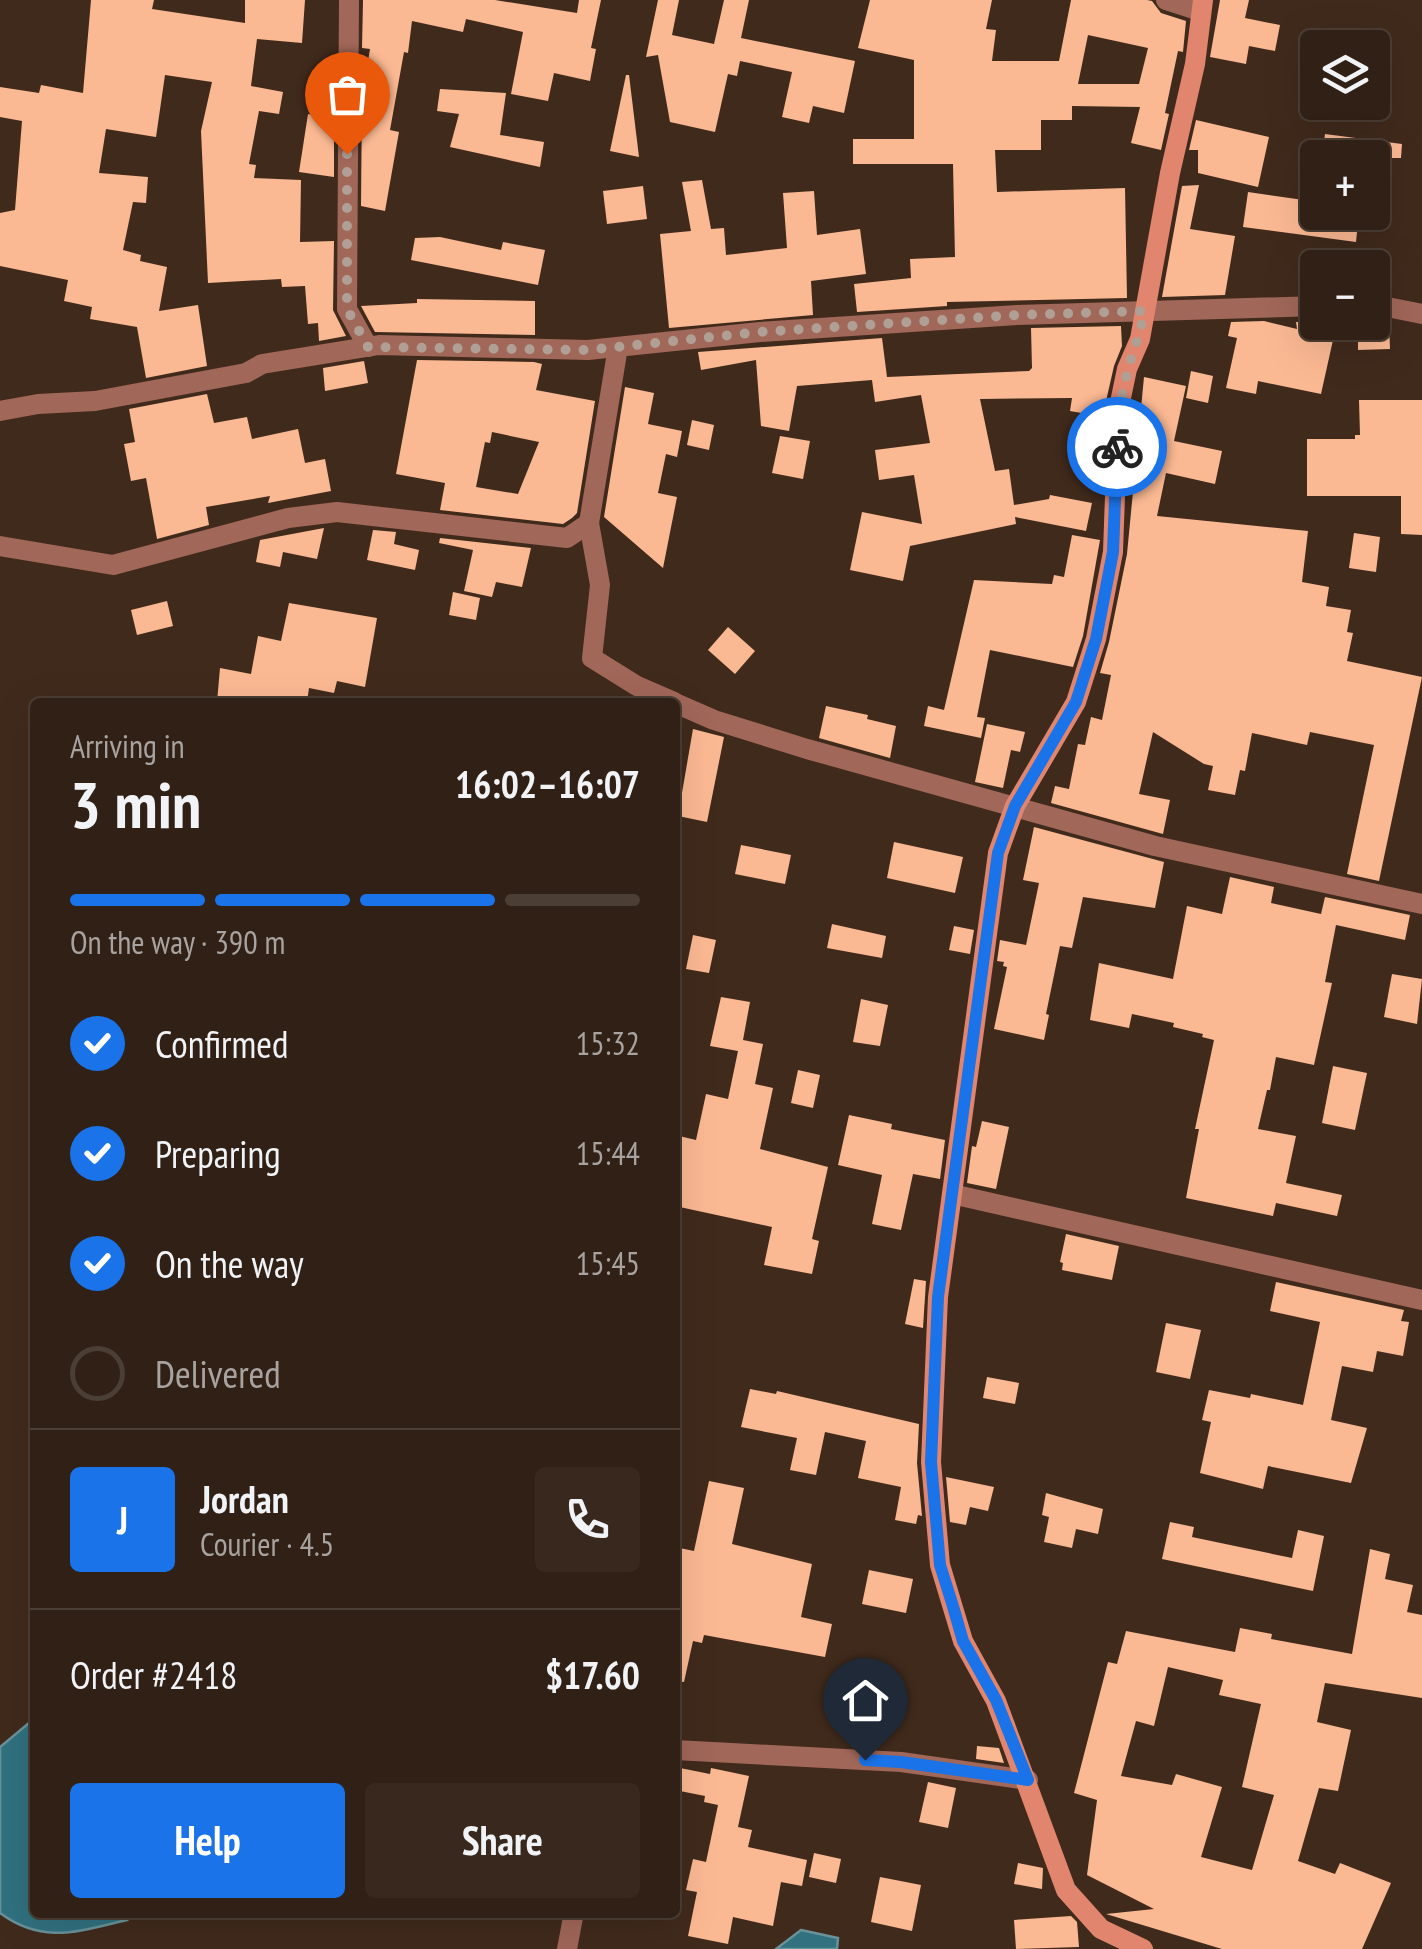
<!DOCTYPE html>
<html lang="en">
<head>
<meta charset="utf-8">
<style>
	:root { --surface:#302015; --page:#38281e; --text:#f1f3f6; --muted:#a8a3a0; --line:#4b3e34; --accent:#1a73e8 }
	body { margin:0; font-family:"PT Sans Narrow",sans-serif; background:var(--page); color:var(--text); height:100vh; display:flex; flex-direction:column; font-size:38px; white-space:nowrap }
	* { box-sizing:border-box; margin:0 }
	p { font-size:32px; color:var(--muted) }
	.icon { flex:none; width:55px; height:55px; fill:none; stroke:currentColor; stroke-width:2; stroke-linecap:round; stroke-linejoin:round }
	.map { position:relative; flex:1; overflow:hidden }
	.details { position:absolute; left:30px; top:698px; width:650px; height:1220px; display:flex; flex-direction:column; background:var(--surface); border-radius:10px; box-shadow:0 10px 40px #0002,0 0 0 2px var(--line) }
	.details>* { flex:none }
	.controls { position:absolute; left:1300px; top:30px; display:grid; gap:20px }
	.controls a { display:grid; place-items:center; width:90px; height:90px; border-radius:10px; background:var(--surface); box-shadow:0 10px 40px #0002,0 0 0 2px var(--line); font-size:50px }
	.pin { position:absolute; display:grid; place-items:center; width:85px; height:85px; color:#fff; margin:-102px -42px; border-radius:50% 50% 50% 0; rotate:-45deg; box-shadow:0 0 10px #0007 }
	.pin .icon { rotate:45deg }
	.courier { position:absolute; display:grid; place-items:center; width:100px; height:100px; margin:-50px; border:8px solid #1a73e8; border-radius:50%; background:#fff; color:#222; box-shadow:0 2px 12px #0007 }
	.headline em { font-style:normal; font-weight:700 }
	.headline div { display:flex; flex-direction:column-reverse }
	.headline { display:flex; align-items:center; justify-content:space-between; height:170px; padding:0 40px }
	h1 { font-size:65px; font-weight:700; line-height:75px }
	.bar { display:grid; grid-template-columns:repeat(4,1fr); gap:15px 10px; align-content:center; height:120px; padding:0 40px }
	.bar i { height:12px; border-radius:8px; background:var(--line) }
	.bar .active { background:var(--accent) }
	.bar p { grid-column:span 4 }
	.line { display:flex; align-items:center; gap:25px; padding:0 40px; border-top:2px solid var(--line) }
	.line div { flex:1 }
	.round { display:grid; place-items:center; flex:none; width:105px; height:105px; border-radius:10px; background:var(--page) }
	ol { padding:0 40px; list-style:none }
	li { display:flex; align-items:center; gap:30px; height:110px }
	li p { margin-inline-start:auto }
	li .icon { padding:10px; border-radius:50%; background:var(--accent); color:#fff; stroke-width:4 }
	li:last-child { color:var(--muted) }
	li i { width:55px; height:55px; border:5px solid var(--line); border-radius:50% }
	.cta { display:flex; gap:20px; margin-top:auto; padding:20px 40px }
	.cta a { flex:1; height:115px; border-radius:10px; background:var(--accent); color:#fff; font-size:40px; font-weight:700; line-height:115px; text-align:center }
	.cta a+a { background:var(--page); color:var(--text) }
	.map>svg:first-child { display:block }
	.water { fill:#317180; stroke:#69929a; stroke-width:2.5 }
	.building { fill:#fbb993; fill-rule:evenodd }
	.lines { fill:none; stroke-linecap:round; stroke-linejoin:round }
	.street { stroke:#a16759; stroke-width:20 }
	.secondary { stroke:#e1856e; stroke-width:20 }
	.done { stroke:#b09f94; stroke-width:10; stroke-dasharray:0 18 }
	.route { stroke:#1a73e8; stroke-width:12 }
</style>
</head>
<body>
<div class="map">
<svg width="1422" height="1949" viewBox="0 0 1422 1949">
	<rect width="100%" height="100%" fill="#402a1c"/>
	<g class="water">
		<path d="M35 1718V1912L124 1913 127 1920C79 1931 43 1945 0 1913V1747Z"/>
		<path d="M801 1930 838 1938 837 1949H776Z"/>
	</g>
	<g class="building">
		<path d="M91 0H154L152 9 245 23V0H305L302 43 257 39 251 86 283 92 279 114 259 111 249 164 256 165 254 178 301 180 300 242 334 241 333 310 346 336 319 341 318 323 308 324 305 286 282 287 281 279 208 283 201 131 212 82 165 75 156 137 106 129 99 173 148 177 146 203 133 202 123 250 141 255 140 261 167 267 159 311 198 305 207 366 146 378 137 327 90 319 92 307 64 301 68 280 0 266V213L15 210 22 121 0 117V87L39 93 41 85 83 93Z"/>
		<path d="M363 0H495L577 13 579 0H601L591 48 596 49 590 81 554 73 548 101 511 94 523 32 466 19 463 32 412 21 408 53 404 52 390 130 399 132 385 211 361 206 362 97 370 49 362 48Z"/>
		<path d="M658 0H679L672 35 714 44 724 0H749L741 38 855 61 844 113 813 106 809 123 782 117 792 72 740 61 737 76 728 74 715 132 670 122 658 55 646 57Z"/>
		<path d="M870 0H992L986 29 996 30 992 61H1059L1071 0H1147L1152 1 1161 13 1186 21 1183 52 1178 51 1165 113 1169 114 1161 150 1131 143 1140 107 1072 106V120H1041V150H995L997 192 1125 188 1127 298 947 302V306L857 312 854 284 911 278 910 259 955 257 953 164H853V139H914V60L858 48ZM1088 35 1148 48 1139 84H1078Z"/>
		<path d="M1220 0H1249L1245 18 1280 25 1275 51 1249 46 1246 64 1210 57Z"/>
		<path d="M626 75H629L639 157 610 151Z"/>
		<path d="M440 89 506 93 500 135 544 142 540 167 450 147 459 114 437 111Z"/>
		<path d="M308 114 334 119V177L299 172Z"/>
		<path d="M1196 120 1269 137 1258 187 1198 173V150H1189Z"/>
		<path d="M1325 134 1402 144 1401 158H1322Z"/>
		<path d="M702 180 711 229 724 228 726 255 787 248 783 193 814 191 817 235 860 229 866 274 811 281 813 315 669 328 660 234 691 231 682 182Z"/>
		<path d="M1199 185 1190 229 1235 236 1225 295 1162 297 1182 186Z"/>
		<path d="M643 186 647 219 607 224 603 191Z"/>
		<path d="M1248 192 1318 202V212H1359L1356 242 1243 227Z"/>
		<path d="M440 237 501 250 503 242 545 250 538 285 411 260 415 238Z"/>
		<path d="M417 299 535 301V335L375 332 361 306 417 303Z"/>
		<path d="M1264 321 1297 329 1296 322H1337L1321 394 1258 381 1256 394 1226 388 1237 338 1228 336 1231 322Z"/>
		<path d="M1358 322H1389L1390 349 1358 350Z"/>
		<path d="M1121 326 1122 346 1114 366 1104 410 1101 458 1079 453 1087 414 1070 411 1072 398 980 399 995 471 1009 469 1014 505 1049 499 1050 495 1092 503 1086 531 1015 517 1016 524 910 546 903 581 850 570 862 512 922 524 914 475 879 480 875 450 930 443 921 395 875 402 872 380 797 386 789 431 761 426 756 360 701 370 698 352 882 338 887 377 1029 371 1032 368 1031 328Z"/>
		<path d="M417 360 534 362 542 364 536 390 595 401 577 513 572 518 563 524 440 510 445 483 396 474ZM492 432 539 442 518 494 476 487 485 442 490 443Z"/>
		<path d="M364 361 368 383 325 391 323 368Z"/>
		<path d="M1191 371 1213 376 1208 403 1186 398Z"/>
		<path d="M1144 377 1186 386 1174 441 1222 451 1215 484 1166 473 1157 516 1308 531 1302 582 1329 587 1326 606 1351 610 1347 632 1353 633 1347 661 1422 677 1379 881 1347 874 1374 745 1310 732 1307 745 1252 733 1245 771 1240 770 1235 795 1208 790 1213 766 1204 764 1153 732 1139 794 1170 800 1163 834 1051 803 1055 786 1069 789 1078 744 1085 745 1091 717 1102 720 1111 675 1100 673 1109 642 1127 554Z"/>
		<path d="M625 387 654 393 648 424 682 431 677 457 666 454 658 493 677 497 663 568 604 517Z"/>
		<path d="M207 394 214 423 247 417 252 439 298 429 305 463 325 459 331 491 268 503 270 496 206 507 209 525 157 539 146 478 131 481 124 444 135 442 129 409Z"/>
		<path d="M1359 400H1422V535L1401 534V496H1307V439H1355V435H1360Z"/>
		<path d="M692 420 714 425 709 450 687 445Z"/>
		<path d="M780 436 810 441 803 479 772 473Z"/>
		<path d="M324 528 317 559 283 552 280 567 256 562 260 540Z"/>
		<path d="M373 530 396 532 394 544 419 550 415 570 367 560Z"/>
		<path d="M1354 533 1380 537 1376 572 1349 568Z"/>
		<path d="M1072 535 1100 540 1083 636 1073 667 990 650 977 717 985 718 981 738 924 726 928 706 944 710 974 580 1052 584 1054 575 1064 577Z"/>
		<path d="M440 538 531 548 522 587 496 582 492 597 464 591 473 550 439 543Z"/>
		<path d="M453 592 480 598 476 620 449 615Z"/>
		<path d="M167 601 173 626 137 635 131 610Z"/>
		<path d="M289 603 377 618 365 687 337 681 334 693 309 688 307 702H217L220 668 251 674 258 636 281 641Z"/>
		<path d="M728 627 755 651 735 674 708 650Z"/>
		<path d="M826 706 868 715 867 719 896 726 890 758 819 738Z"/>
		<path d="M987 724 1025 732 1020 752 1011 750 1003 788 975 782Z"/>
		<path d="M693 729 724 737 707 822 678 816Z"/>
		<path d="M1034 827 1164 862 1155 908 1083 897 1072 948 1060 946 1046 1014 1049 1015 1044 1040 994 1029 1007 967 1003 966 1004 962 997 961 1000 940 1026 945 1039 883 1023 880Z"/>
		<path d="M894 842 963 857 955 893 887 878Z"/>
		<path d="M741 845 791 855 785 884 735 874Z"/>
		<path d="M1230 877 1274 887 1271 903 1321 914 1325 897 1410 915 1405 940 1336 925 1325 982 1332 983 1314 1065 1276 1057 1270 1090H1267L1258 1129 1296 1136 1286 1183 1342 1195 1337 1216 1276 1203 1273 1216 1186 1198 1199 1129H1195L1214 1040 1202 1037 1203 1034 1173 1027 1174 1023 1132 1014 1129 1028 1090 1020 1099 963 1173 979 1187 906 1222 914Z"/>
		<path d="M832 924 886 936 882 958 827 948Z"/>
		<path d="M954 926 974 930 970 954 949 950Z"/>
		<path d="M693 935 716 940 709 973 686 969Z"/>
		<path d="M1392 974 1422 979 1417 1024 1384 1017Z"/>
		<path d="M721 997 750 1002 743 1040 763 1044 755 1084 773 1088 760 1149 828 1167 812 1239 819 1241 812 1274 764 1265 772 1227 675 1206V1135L696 1140 706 1094 728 1099 738 1051 710 1046Z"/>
		<path d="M861 999 888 1005 880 1046 853 1042Z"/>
		<path d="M1333 1066 1367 1073 1355 1130 1322 1123Z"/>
		<path d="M798 1070 820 1075 813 1108 791 1103Z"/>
		<path d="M849 1115 892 1124 891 1129 945 1140 940 1179 913 1174 901 1230 872 1224 882 1175 838 1165Z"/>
		<path d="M982 1121 1009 1127 996 1189 967 1183 972 1146 976 1147Z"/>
		<path d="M1066 1234 1119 1246 1112 1280 1062 1270 1063 1263 1060 1262Z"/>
		<path d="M914 1279 926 1281 923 1328 905 1324Z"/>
		<path d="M1276 1282 1404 1310 1401 1321 1409 1322 1403 1356 1377 1351 1373 1372 1342 1366 1331 1420 1367 1428 1351 1483 1268 1466 1263 1489 1200 1473 1211 1422 1202 1420 1209 1390 1250 1398 1251 1394 1303 1405 1320 1322 1270 1311Z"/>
		<path d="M1166 1323 1201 1330 1190 1379 1156 1372Z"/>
		<path d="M987 1377 1019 1383 1015 1404 983 1398Z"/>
		<path d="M750 1389 776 1394 777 1391 919 1424 917 1463 922 1516 918 1515 916 1524 895 1520 901 1487 858 1478 866 1441 825 1432 816 1475 790 1470 797 1438 741 1427Z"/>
		<path d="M946 1477 994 1487 988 1511 970 1507 966 1525 950 1522Z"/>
		<path d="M709 1481 744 1488 732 1544 812 1564 801 1617 832 1624 825 1657 704 1635 702 1643 693 1641 684 1682 675 1681V1547L694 1551Z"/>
		<path d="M1046 1493 1103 1509 1098 1534 1076 1529 1072 1548 1044 1542 1049 1517 1042 1515Z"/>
		<path d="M1170 1522 1194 1527 1192 1537 1292 1558 1298 1530 1324 1536 1313 1591 1162 1559Z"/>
		<path d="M1370 1549 1390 1554 1385 1579 1413 1585 1407 1612 1422 1615V1698L1325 1683 1317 1722 1351 1730 1338 1791 1319 1788 1298 1861 1335 1874 1340 1863 1391 1883 1362 1949H1222L1106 1914 1154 1909 1087 1875 1097 1800 1074 1793 1108 1662 1117 1664 1126 1631 1235 1652 1240 1628 1272 1634 1271 1639 1352 1654ZM1168 1667 1223 1680 1219 1695 1261 1704 1242 1787 1274 1795 1252 1870 1201 1857 1222 1787 1176 1774 1172 1785 1121 1776 1136 1721 1154 1726Z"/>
		<path d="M869 1570 913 1579 906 1613 862 1604Z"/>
		<path d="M977 1746 999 1748 1004 1763 976 1759Z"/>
		<path d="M675 1767 710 1774 711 1768 749 1776 738 1827 752 1830 748 1847 807 1860 802 1886 781 1882 773 1926 733 1917 728 1944 688 1936 697 1892 686 1890 693 1859 706 1862 718 1805 704 1802 705 1796 675 1790Z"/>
		<path d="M928 1782 956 1788 948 1828 919 1822Z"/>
		<path d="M814 1853 841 1859 836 1883 809 1877Z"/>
		<path d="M1018 1863 1043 1868 1042 1889 1014 1884Z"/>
		<path d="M880 1877 921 1885 912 1931 871 1922Z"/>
		<path d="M1071 1916 1077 1922 1079 1947 1016 1949 1014 1920Z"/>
	</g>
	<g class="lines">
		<g class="street">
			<path d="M349 0 347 309 368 347"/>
			<path d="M1166 0 1200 11"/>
			<path d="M1372 304 1422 314"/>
			<path d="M0 411 38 404 95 401 246 373 262 364 379 345 588 350 760 332 1017 315 1318 306"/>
			<path d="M589 523 600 585 592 658 637 686 674 702"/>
			<path d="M0 546 113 565 288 518 337 512 567 538 589 523 618 347"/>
			<path d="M675 703 714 720 807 749 1155 846 1422 904"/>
			<path d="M952 1194 1422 1300"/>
			<path d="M675 1750 901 1762 1028 1780"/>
			<path d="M567 1949 574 1912"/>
		</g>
		<path class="secondary" d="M1143 1949 1101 1929 1066 1890 996 1701 963 1641 940 1565 931 1462 938 1297 998 853 1015 806 1076 702 1096 639 1113 552 1118 412 1127 369 1140 339 1170 173 1195 64 1203 0"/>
	</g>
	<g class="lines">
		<path class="done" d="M347 154V309L368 347 588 350 760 332 1017 315 1144 311C1141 334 1132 352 1127 374 1120 398 1118 421 1117 447"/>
		<path class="route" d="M865 1760 901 1762 1028 1780 996 1700 963 1641 952 1603 940 1565 931 1462 938 1297 998 853 1015 806 1076 702 1096 639 1113 552 1117 447"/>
	</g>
</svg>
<div class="controls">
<a><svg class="icon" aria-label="layers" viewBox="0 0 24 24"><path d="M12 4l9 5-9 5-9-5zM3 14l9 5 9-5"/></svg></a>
<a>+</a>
<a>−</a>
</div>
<div class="pin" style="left:347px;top:154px;background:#ea580c"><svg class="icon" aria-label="bag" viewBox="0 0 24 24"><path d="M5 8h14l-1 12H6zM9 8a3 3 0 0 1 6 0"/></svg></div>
<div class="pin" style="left:865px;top:1760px;background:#1f2937"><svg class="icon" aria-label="home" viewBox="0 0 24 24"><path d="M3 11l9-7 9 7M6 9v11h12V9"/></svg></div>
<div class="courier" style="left:1117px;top:447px"><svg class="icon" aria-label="bike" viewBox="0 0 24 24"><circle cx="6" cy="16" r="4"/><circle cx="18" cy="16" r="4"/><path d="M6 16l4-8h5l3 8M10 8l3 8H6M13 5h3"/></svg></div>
<section class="details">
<div class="headline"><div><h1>3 min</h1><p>Arriving in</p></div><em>16:02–16:07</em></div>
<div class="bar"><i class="active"></i><i class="active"></i><i class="active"></i><i></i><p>On the way · 390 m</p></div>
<ol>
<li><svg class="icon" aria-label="check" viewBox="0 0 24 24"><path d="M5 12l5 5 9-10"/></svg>Confirmed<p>15:32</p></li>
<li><svg class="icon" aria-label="check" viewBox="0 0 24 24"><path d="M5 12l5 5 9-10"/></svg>Preparing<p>15:44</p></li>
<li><svg class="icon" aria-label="check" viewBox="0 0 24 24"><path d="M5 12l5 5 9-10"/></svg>On the way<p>15:45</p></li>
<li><i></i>Delivered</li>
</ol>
<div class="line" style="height:180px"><b class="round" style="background:var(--accent);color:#fff">J</b><div><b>Jordan</b><p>Courier · 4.5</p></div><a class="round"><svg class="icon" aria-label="phone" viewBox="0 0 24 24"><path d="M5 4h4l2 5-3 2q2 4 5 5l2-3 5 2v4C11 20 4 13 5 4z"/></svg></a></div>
<div class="line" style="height:130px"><div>Order #2418</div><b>$17.60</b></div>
<div class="cta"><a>Help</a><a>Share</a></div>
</section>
</div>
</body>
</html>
